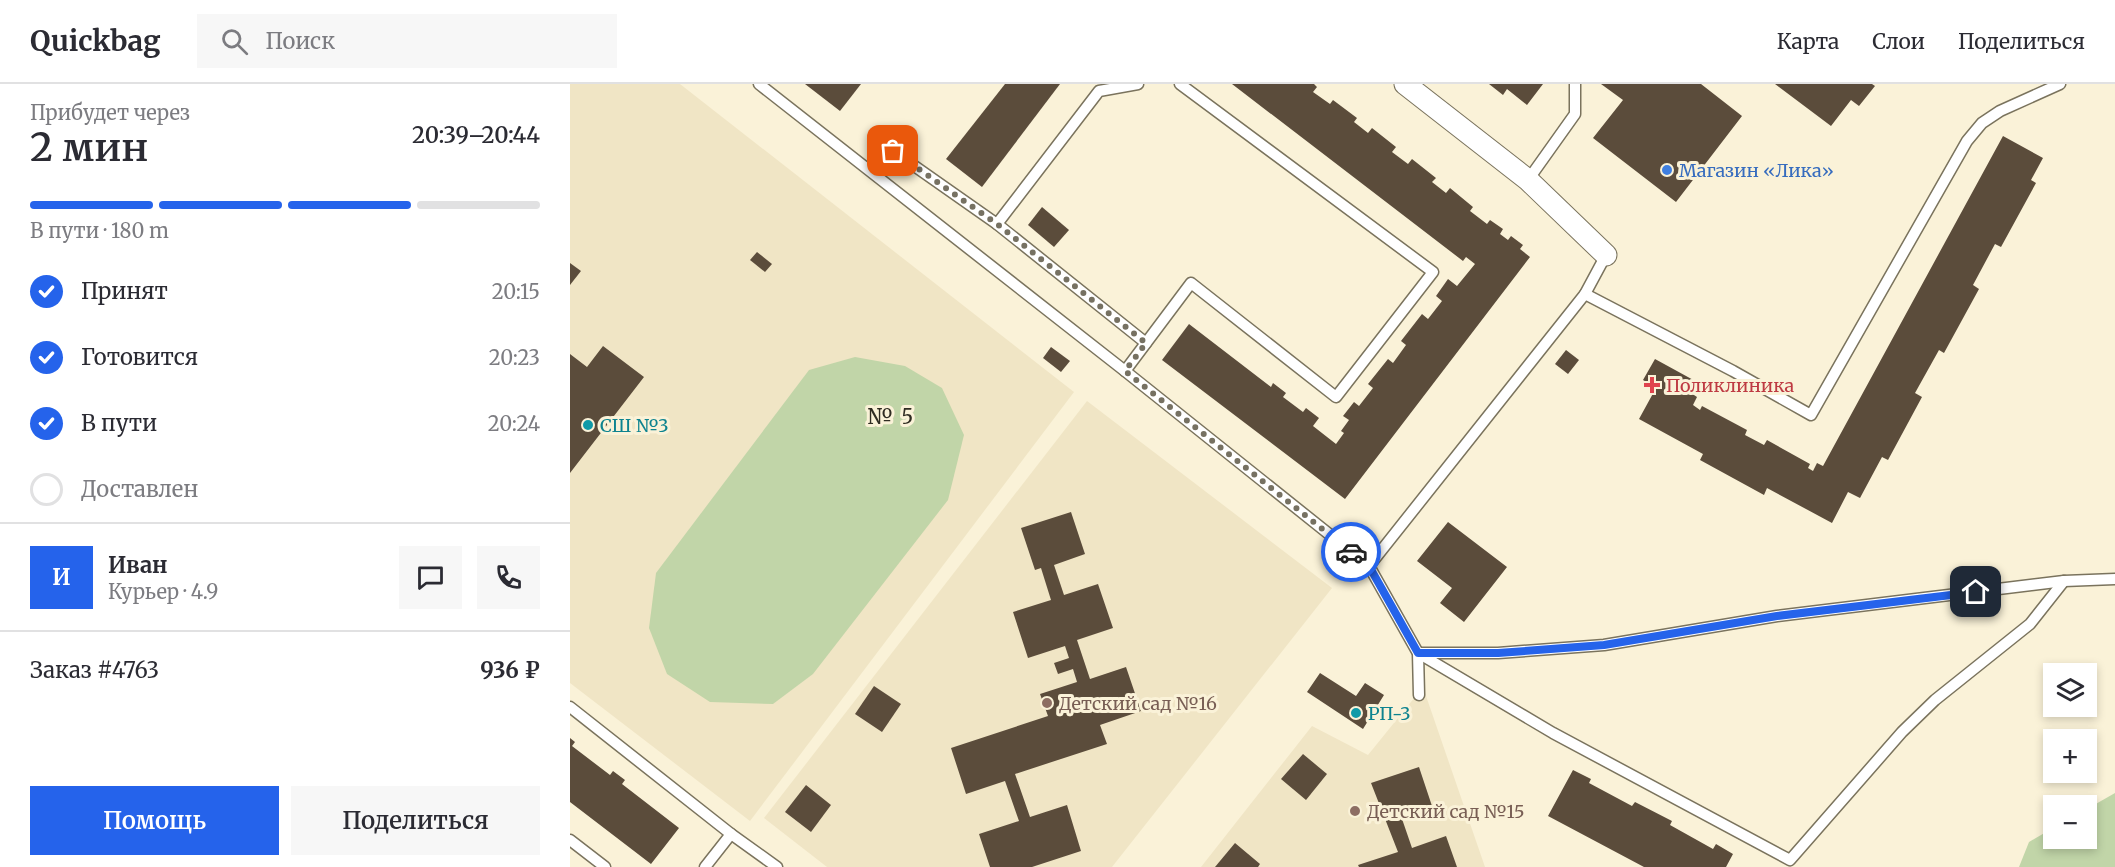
<!DOCTYPE html>
<html lang="ru">
<head>
<meta charset="utf-8">
<style>
	:root { --surface:#fff; --page:#f7f7f7; --text:#2b2b33; --muted:#7c7c81; --line:#e1e1e2; --accent:#2563eb }
	body { margin:0; font-family:Merriweather,serif; background:var(--page); color:var(--text); height:100vh; display:flex; flex-direction:column; font-size:22px; white-space:nowrap }
	* { box-sizing:border-box; margin:0 }
	p { font-size:20px; color:var(--muted) }
	.icon { flex:none; width:33px; height:33px; fill:none; stroke:currentColor; stroke-width:2; stroke-linecap:round; stroke-linejoin:round }
	.map { position:relative; flex:1; overflow:hidden }
	.sheet { display:flex; flex-direction:column; background:var(--surface); width:570px }
	.sheet>* { flex:none }
	.buttons { position:absolute; left:1473px; top:579px; display:grid; gap:12px }
	.buttons a { display:grid; place-items:center; width:54px; height:54px; border-radius:0px; background:var(--surface); box-shadow:0 3px 9px #0003; font-size:30px }
	.pin { position:absolute; display:grid; place-items:center; width:51px; height:51px; color:#fff; margin:-26px; border-radius:12px; box-shadow:0 3px 9px #0006 }
	.courier { position:absolute; display:grid; place-items:center; width:60px; height:60px; margin:-30px; border:4px solid #2563eb; border-radius:50%; background:#fff; color:#222; box-shadow:0 2px 8px #0007 }
	.headline em { font-style:normal; font-weight:600 }
	.headline div { display:flex; flex-direction:column-reverse }
	.headline { display:flex; align-items:center; justify-content:space-between; height:102px; padding:0 30px }
	h1 { font-size:39px; font-weight:600; line-height:45px }
	.bar { display:grid; grid-template-columns:repeat(4,1fr); gap:9px 6px; align-content:center; height:72px; padding:0 30px }
	.bar i { height:8px; border-radius:4px; background:var(--line) }
	.bar .current { background:var(--accent) }
	.bar p { grid-column:span 4 }
	.line { display:flex; align-items:center; gap:15px; padding:0 30px; border-top:2px solid var(--line) }
	.line div { flex:1 }
	.round { display:grid; place-items:center; flex:none; width:63px; height:63px; border-radius:0px; background:var(--page) }
	ol { padding:0 30px; list-style:none }
	li { display:flex; align-items:center; gap:18px; height:66px }
	li p { margin-inline-start:auto }
	li .icon { padding:6px; border-radius:50%; background:var(--accent); color:#fff; stroke-width:4 }
	li:last-child { color:var(--muted) }
	li i { width:33px; height:33px; border:3px solid var(--line); border-radius:50% }
	.cta { display:flex; gap:12px; margin-top:auto; padding:12px 30px }
	.cta a { flex:1; height:69px; border-radius:0px; background:var(--accent); color:#fff; font-size:24px; font-weight:600; line-height:69px; text-align:center }
	.cta a+a { background:var(--page); color:var(--text) }
	header { display:flex; align-items:center; gap:36px; box-sizing:border-box; height:84px; padding:0 30px; background:var(--surface); border-bottom:2px solid var(--line) }
	header strong { font-size:28px }
	nav { display:flex; gap:33px; margin-inline-start:auto; font-size:21px }
	.search { width:420px; height:54px; background:var(--page); display:flex; align-items:center; gap:15px; box-sizing:border-box; padding:0 21px; border-radius:0px; color:var(--muted); font-size:22px }
	main { display:flex; flex:1; min-height:0 }
	.map>svg:first-child { display:block }
	.built { fill:#f0e5c5 }
	.green { fill:#c1d5a8 }
	.building { fill:#5b4c3b }
	.lines { fill:none; stroke-linecap:round; stroke-linejoin:round }
	.lane-casing { stroke:#7a735d; stroke-width:13 }
	.street-casing { stroke:#7a735d; stroke-width:23 }
	.lane { stroke:#fff; stroke-width:10 }
	.street { stroke:#fff; stroke-width:21 }
	.done { stroke:#767162; stroke-width:6; stroke-dasharray:0 10.8 }
	.route { stroke:#2563eb; stroke-width:8 }
	.shop-dot { fill:#3f7fe0; stroke:#faf2d8; stroke-width:2 }
	.health-dot { fill:#e0444e; stroke:#faf2d8; stroke-width:2 }
	.culture-dot { fill:#0f9aa8; stroke:#faf2d8; stroke-width:2 }
	.education-dot { fill:#8d6e63; stroke:#faf2d8; stroke-width:2 }
	.labels { text-anchor:middle; dominant-baseline:central; stroke-width:6; stroke-linejoin:round; paint-order:stroke }
	.shop-label { font-size:18px; fill:#366cbe; stroke:#faf2d8; text-anchor:start }
	.health-label { font-size:18px; fill:#be3a42; stroke:#faf2d8; text-anchor:start }
	.culture-label { font-size:18px; fill:#0d838f; stroke:#faf2d8; text-anchor:start }
	.education-label { font-size:18px; fill:#785e54; stroke:#faf2d8; text-anchor:start }
	.neighbourhood-label { font-size:20px; letter-spacing:1.5px; fill:#2f2c22; stroke:#faf2d8 }
</style>
</head>
<body>
<header>
<strong>Quickbag</strong>
<div class="search"><svg class="icon" aria-label="search" viewBox="0 0 24 24"><circle cx="10" cy="10" r="6"/><path d="M15 15l6 6"/></svg>Поиск</div>
<nav><a>Карта</a><a>Слои</a><a>Поделиться</a></nav>
</header>
<main>
<section class="sheet">
<div class="headline"><div><h1>2 мин</h1><p>Прибудет через</p></div><em>20:39–20:44</em></div>
<div class="bar"><i class="current"></i><i class="current"></i><i class="current"></i><i></i><p>В пути · 180 m</p></div>
<ol>
<li><svg class="icon" aria-label="check" viewBox="0 0 24 24"><path d="M5 12l5 5 9-10"/></svg>Принят<p>20:15</p></li>
<li><svg class="icon" aria-label="check" viewBox="0 0 24 24"><path d="M5 12l5 5 9-10"/></svg>Готовится<p>20:23</p></li>
<li><svg class="icon" aria-label="check" viewBox="0 0 24 24"><path d="M5 12l5 5 9-10"/></svg>В пути<p>20:24</p></li>
<li><i></i>Доставлен</li>
</ol>
<div class="line" style="height:108px"><b class="round" style="background:var(--accent);color:#fff">И</b><div><b>Иван</b><p>Курьер · 4.9</p></div><a class="round"><svg class="icon" aria-label="chat" viewBox="0 0 24 24"><path d="M4 5h16v11H9l-5 4z"/></svg></a><a class="round"><svg class="icon" aria-label="phone" viewBox="0 0 24 24"><path d="M5 4h4l2 5-3 2q2 4 5 5l2-3 5 2v4C11 20 4 13 5 4z"/></svg></a></div>
<div class="line" style="height:78px"><div>Заказ #4763</div><b>936 ₽</b></div>
<div class="cta"><a>Помощь</a><a>Поделиться</a></div>
</section>
<div class="map">
<svg width="1545" height="783" viewBox="0 0 1545 783">
	<rect width="100%" height="100%" fill="#faf2d8"/>
	<g class="built">
		<path d="M0 0H110L504 308 180 737 0 599Z"/>
		<path d="M517 317 762 504 542 783H257L194 734Z"/>
		<path d="M855 609 915 783H631L742 642 798 671 845 613Z"/>
	</g>
	<g class="green">
		<path d="M285 273 335 282 372 304 394 351 378 416 243 590 203 620 140 618 97 590 79 544 86 489 239 286Z"/>
		<path d="M1545 709V783H1449L1459 758 1483 744 1484 754H1516L1517 725Z"/>
	</g>
	<g class="building">
		<path d="M235 0H291L270 27Z"/>
		<path d="M435 0H490L412 103 376 75Z"/>
		<path d="M662 0H744L747 3 743 8 760 20 763 16 787 34 784 38 798 49 802 44 826 63 822 68 838 80 842 75 866 94 862 98 876 109 880 104 903 123 900 127 917 140 920 136 933 145 930 150 938 156 941 152 953 161 950 165 960 173 775 415 592 276 619 240 701 303 703 299 716 309 713 313 733 328 736 324 749 334 743 342 766 360 774 349 771 347 779 336 773 332 784 318 789 322 803 304 798 300 818 275 823 279 836 261 831 257 852 230 858 235 872 217 866 212 878 195 887 202 905 180 896 173 893 177Z"/>
		<path d="M919 0H973L957 21 937 5 933 11Z"/>
		<path d="M1031 0H1131L1172 32 1106 118 1023 54 1053 16Z"/>
		<path d="M1205 0H1302L1305 2 1289 22 1281 16 1261 42Z"/>
		<path d="M1433 52 1473 74 1461 96 1466 99 1431 163 1425 160 1403 201 1409 205 1374 269 1369 266 1345 309 1352 313 1318 376 1312 373 1290 414 1278 408 1262 439 1197 404 1194 411 1130 376 1133 370 1069 335 1086 304 1073 296 1085 275 1127 298 1121 309 1127 313 1123 321 1130 326 1132 322 1177 346 1175 351 1194 361 1197 356 1240 380 1238 384 1243 387 1247 379 1253 382Z"/>
		<path d="M472 123 499 146 484 163 458 141Z"/>
		<path d="M187 168 202 180 195 188 180 176Z"/>
		<path d="M0 179 11 187 0 201Z"/>
		<path d="M33 262 74 293 0 389V270L17 283Z"/>
		<path d="M481 263 500 277 491 288 473 274Z"/>
		<path d="M996 266 1009 276 998 290 985 280Z"/>
		<path d="M501 428 515 470 484 481 494 511 528 500 543 544 507 556 520 595 556 583 571 627 530 641 537 660 445 690 460 733 497 721 511 767 462 783H420L409 750 449 737 435 697 396 710 381 664 478 632 470 610 507 598 503 585 488 590 484 579 499 574 495 562 458 574 443 528 481 516 471 484 465 486 451 444Z"/>
		<path d="M878 438 937 483 894 538 870 519 882 504 847 477Z"/>
		<path d="M750 589 786 612 795 599 814 611 793 645 737 608Z"/>
		<path d="M304 602 331 620 312 648 285 630Z"/>
		<path d="M0 654 5 658 2 662 40 691 43 687 55 696 52 700 109 744 81 780 0 718Z"/>
		<path d="M733 670 757 690 736 716 711 695Z"/>
		<path d="M849 683 862 722 831 732 842 764 876 752 887 783H789L788 781 828 768 801 699Z"/>
		<path d="M1003 686 1021 695 1019 699 1062 722 1065 718 1102 737 1100 741 1143 765 1146 760 1163 770 1156 783H1074L978 732Z"/>
		<path d="M236 701 261 721 241 748 215 728Z"/>
		<path d="M665 759 690 780 688 783H645Z"/>
	</g>
	<g class="lines">
		<g class="lane-casing">
			<g id="lane">
				<path d="M189 0 555 287 799 482 848 569 849 611"/>
				<path d="M299 85 323 67 427 140 529 7 568 0"/>
				<path d="M958 96 1005 30V0"/>
				<path d="M427 140 576 259"/>
				<path d="M1015 210 1163 287 1241 331 1397 57 1412 39 1430 27 1490 0"/>
				<path d="M555 287 621 199 766 313 863 188 610 0"/>
				<path d="M799 482 1015 210 1036 171"/>
				<path d="M848 569 983 649 1220 776 1332 648 1365 616 1460 540 1494 497"/>
				<path d="M849 569H928L1034 561 1207 532 1494 497 1545 495"/>
				<path d="M0 623 161 750 207 783"/>
				<path d="M0 756 35 783"/>
				<path d="M135 783 161 750"/>
			</g>
		</g>
		<g class="street-casing">
			<path id="street" d="M835 0 958 96 1036 171"/>
		</g>
		<use href="#lane" class="lane"/>
		<use href="#street" class="street"/>
	</g>
	<g class="lines">
		<path class="done" d="M323 67 427 140 576 259 555 287 781 468"/>
		<path class="route" d="M781 468 799 482 848 569H928L1034 561 1207 532 1406 508"/>
	</g>
	<circle class="shop-dot" cx="1097" cy="86" r="6"/>
	<path class="health-dot" d="M1079 292h6v6h6v6h-6v6h-6v-6h-6v-6h6z"/>
	<g class="culture-dot">
		<circle cx="18" cy="341" r="6"/>
		<circle cx="786" cy="629" r="6"/>
	</g>
	<g class="education-dot">
		<circle cx="477" cy="619" r="6"/>
		<circle cx="785" cy="727" r="6"/>
	</g>
	<g class="labels">
		<g class="shop-label">
			<text x="1109" y="86">Магазин «Лика»</text>
		</g>
		<g class="health-label">
			<text x="1096" y="301">Поликлиника</text>
		</g>
		<g class="culture-label">
			<text x="30" y="341">СШ №3</text>
			<text x="798" y="629">РП-3</text>
		</g>
		<g class="education-label">
			<text x="489" y="619">Детский сад №16</text>
			<text x="797" y="727">Детский сад №15</text>
		</g>
		<g class="neighbourhood-label">
			<text x="321" y="332">№ 5</text>
		</g>
	</g>
</svg>
<div class="buttons">
<a><svg class="icon" aria-label="layers" viewBox="0 0 24 24"><path d="M12 4l9 5-9 5-9-5zM3 14l9 5 9-5"/></svg></a>
<a>+</a>
<a>−</a>
</div>
<div class="pin" style="left:323px;top:67px;background:#ea580c"><svg class="icon" aria-label="bag" viewBox="0 0 24 24"><path d="M5 8h14l-1 12H6zM9 8a3 3 0 0 1 6 0"/></svg></div>
<div class="pin" style="left:1406px;top:508px;background:#1f2937"><svg class="icon" aria-label="home" viewBox="0 0 24 24"><path d="M3 11l9-7 9 7M6 9v11h12V9"/></svg></div>
<div class="courier" style="left:781px;top:468px"><svg class="icon" aria-label="car" viewBox="0 0 24 24"><path d="M5 17H2v-5l4-1 3-4h7l3 4 3 1v5h-3M9 17h6M6 11h13"/><circle cx="7" cy="17" r="2"/><circle cx="17" cy="17" r="2"/></svg></div>
</div>
</main>
</body>
</html>
